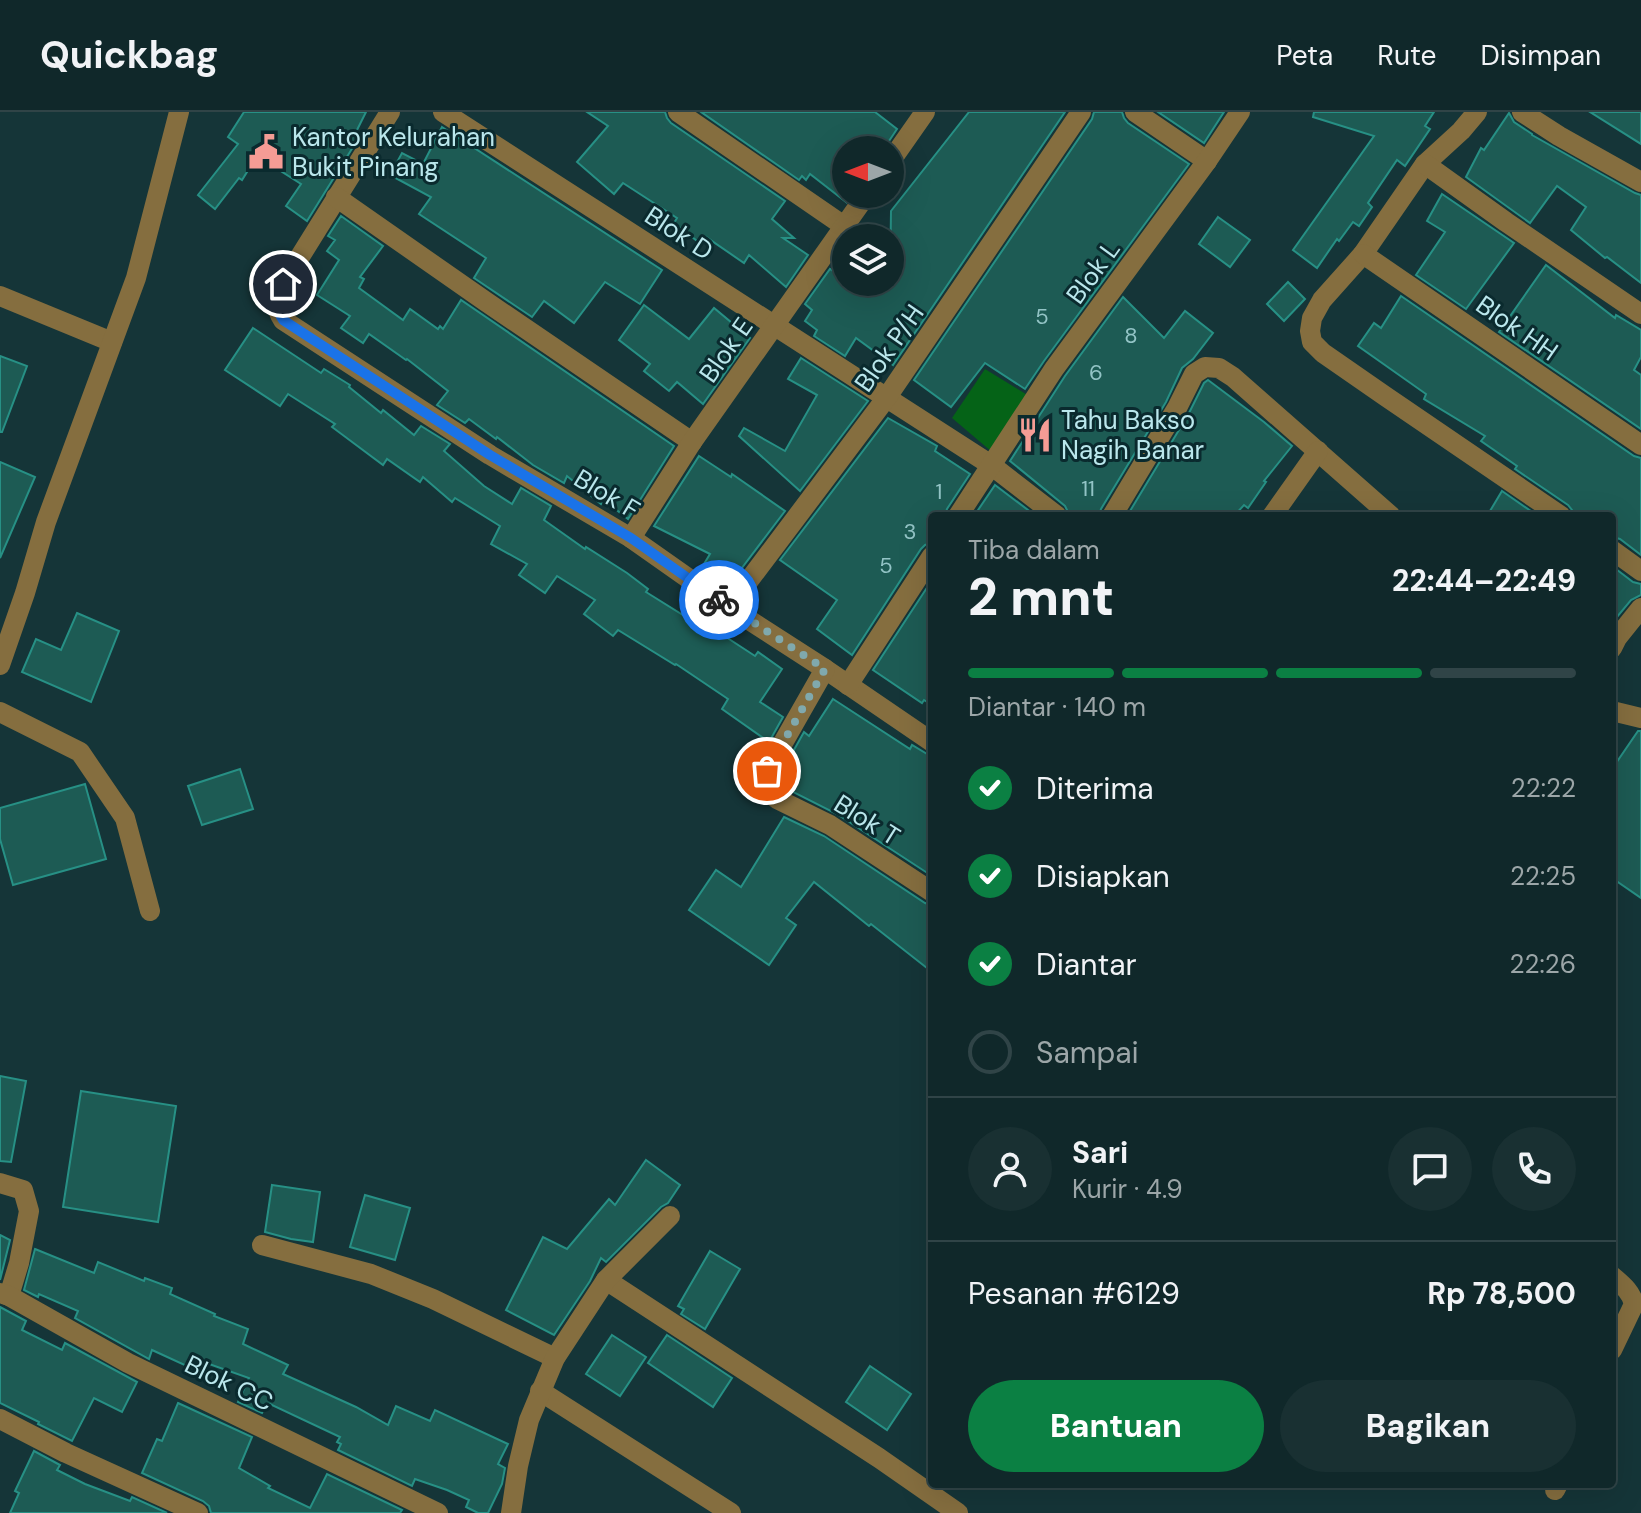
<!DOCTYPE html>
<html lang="id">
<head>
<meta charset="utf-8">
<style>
	:root { --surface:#10282a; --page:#193032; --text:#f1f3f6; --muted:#9ca6a8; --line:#304447; --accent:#0b8043 }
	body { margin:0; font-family:"DM Sans",sans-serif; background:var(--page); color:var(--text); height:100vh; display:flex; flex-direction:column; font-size:30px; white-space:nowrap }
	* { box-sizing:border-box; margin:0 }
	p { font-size:26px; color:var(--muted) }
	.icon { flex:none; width:44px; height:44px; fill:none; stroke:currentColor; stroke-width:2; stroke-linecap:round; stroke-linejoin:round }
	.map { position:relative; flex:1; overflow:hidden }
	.panel { position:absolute; left:928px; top:400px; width:688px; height:976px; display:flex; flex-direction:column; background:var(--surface); border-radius:8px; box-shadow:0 8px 32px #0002,0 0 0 2px var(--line) }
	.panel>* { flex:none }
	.needle { width:52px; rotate:270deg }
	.tools { position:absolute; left:832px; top:24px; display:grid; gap:16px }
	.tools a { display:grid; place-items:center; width:72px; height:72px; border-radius:50%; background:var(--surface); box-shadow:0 8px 32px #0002,0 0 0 2px var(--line); font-size:40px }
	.pin { position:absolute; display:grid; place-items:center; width:68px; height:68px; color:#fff; margin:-34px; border:4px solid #fff; border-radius:50%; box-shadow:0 2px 8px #0007 }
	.courier { position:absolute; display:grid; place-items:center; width:80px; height:80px; margin:-40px; border:6px solid #1a73e8; border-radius:50%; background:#fff; color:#222; box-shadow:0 2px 10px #0007 }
	.summary em { font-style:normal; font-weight:800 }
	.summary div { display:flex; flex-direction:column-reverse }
	.summary { display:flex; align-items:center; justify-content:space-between; height:136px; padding:0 40px }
	h1 { font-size:52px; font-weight:800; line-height:60px }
	.bar { display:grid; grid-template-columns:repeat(4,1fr); gap:12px 8px; align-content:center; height:96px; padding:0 40px }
	.bar i { height:10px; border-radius:6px; background:var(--line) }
	.bar .current { background:var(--accent) }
	.bar p { grid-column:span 4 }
	.line { display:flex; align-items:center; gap:20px; padding:0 40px; border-top:2px solid var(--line) }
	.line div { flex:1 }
	.round { display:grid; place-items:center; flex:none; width:84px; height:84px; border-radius:42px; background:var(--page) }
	ol { padding:0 40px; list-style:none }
	li { display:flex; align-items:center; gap:24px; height:88px }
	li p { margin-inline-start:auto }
	li .icon { padding:8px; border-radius:50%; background:var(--accent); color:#fff; stroke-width:4 }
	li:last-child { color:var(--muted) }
	li i { width:44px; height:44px; border:4px solid var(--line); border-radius:50% }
	.action { display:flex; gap:16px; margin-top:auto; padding:16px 40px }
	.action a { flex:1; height:92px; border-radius:48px; background:var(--accent); color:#fff; font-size:32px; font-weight:800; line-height:92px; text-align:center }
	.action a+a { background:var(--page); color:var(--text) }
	header { display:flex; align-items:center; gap:48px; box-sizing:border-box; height:112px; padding:0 40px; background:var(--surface); border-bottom:2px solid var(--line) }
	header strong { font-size:38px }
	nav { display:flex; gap:44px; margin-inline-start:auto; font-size:28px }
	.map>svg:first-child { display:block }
	.green { fill:#056317 }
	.building { fill:#1d5b54; stroke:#279085; stroke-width:2 }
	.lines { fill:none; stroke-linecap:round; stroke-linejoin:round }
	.minor { stroke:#856e3f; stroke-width:20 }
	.done { stroke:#80a9ad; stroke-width:8; stroke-dasharray:0 14.4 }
	.route { stroke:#1a73e8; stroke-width:10 }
	.labels { text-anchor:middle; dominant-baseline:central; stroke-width:6; stroke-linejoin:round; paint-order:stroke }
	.number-label { font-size:22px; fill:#93c4c6 }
	.poi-label { font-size:26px; fill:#bae7ec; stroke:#0a2a2e; text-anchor:start }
	.street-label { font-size:26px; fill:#bae7ec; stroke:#0a2a2e }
</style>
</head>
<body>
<header>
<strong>Quickbag</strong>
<nav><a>Peta</a><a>Rute</a><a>Disimpan</a></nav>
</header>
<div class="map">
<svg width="1641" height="1401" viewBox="0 0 1641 1401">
	<rect width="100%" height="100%" fill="#153538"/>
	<path class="green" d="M985 257 1029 284 992 340 952 306Z"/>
	<g class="building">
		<path d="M244 0H366L354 24 358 27 307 109 286 94 301 72 257 44 242 68 239 66 215 97 198 83 238 32 228 25Z"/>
		<path d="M587 0H665L667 6 671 11 785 89 772 107 794 126H783L808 143 786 175 749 143 744 151 706 125 701 132 674 111 677 106 623 71 614 82 577 50 608 14Z"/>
		<path d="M701 0H875L897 17 883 38H846V90L810 62 806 68 802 64 799 68Z"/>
		<path d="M969 0H1065L893 253 856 226 845 244 814 224 817 218 805 209 812 198 805 192 830 157 846 168V170H890L891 99Z"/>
		<path d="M1094 0H1122L1124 6 1128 11 1189 52 1044 249 1025 277 985 251 951 295 914 268 1092 7Z"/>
		<path d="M1158 0H1224L1204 31Z"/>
		<path d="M1314 0H1434L1425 14 1430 17 1405 54 1397 48 1368 91 1372 95 1359 114 1353 110 1339 129 1337 127 1317 156 1293 138 1374 24 1313 5Z"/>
		<path d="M1590 0H1641V32Z"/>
		<path d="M1509 1 1514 10 1532 22V23L1635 81 1641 83V171L1607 145 1605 146 1571 118 1586 95 1557 74 1530 111 1466 65 1481 36 1484 38Z"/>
		<path d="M442 15 662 158 640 192 605 170 574 211 544 189 532 205 474 166 486 146 419 102 431 85 390 63 402 41 423 52Z"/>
		<path d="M1442 82 1514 131 1466 197 1416 163 1445 120 1427 109Z"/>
		<path d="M341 104 383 134 360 165 364 167 359 176 403 208 410 197 438 217 440 214 443 217 461 188 674 334 628 407 604 388 601 392 567 364 564 371 533 353 497 325 496 327 469 307 465 311 437 293 448 279 407 247 406 248 369 222 363 231 341 216 350 204 317 183 339 148 327 139 335 128 328 124Z"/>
		<path d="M1218 105 1250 128 1230 155 1199 132Z"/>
		<path d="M1546 153 1615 206 1616 203 1641 218V245L1634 258 1641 263V317L1499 220Z"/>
		<path d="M1288 170 1305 187 1284 209 1267 192Z"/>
		<path d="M1401 184 1634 344 1641 346V443L1620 427 1612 425V404H1574L1572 398 1568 393 1515 357 1517 354 1481 329 1485 324 1424 287 1426 282 1358 234 1374 211 1381 216Z"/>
		<path d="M1123 185 1164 226 1185 199 1213 221 1193 247 1182 256 1166 290 1101 397 1099 404H1070L1065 394 1010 349 1065 264Z"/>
		<path d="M644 193 689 227 714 196 750 226 703 292 677 270 669 279 644 259 650 252 619 228Z"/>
		<path d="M253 216 321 261 324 257 350 273 349 275 381 301 383 298 414 323 421 314 450 332 444 339 484 374 512 392 521 376 551 394 544 408 585 437 586 435 627 461 648 477 646 480 707 518 709 514 755 544 758 540 782 557 760 590 783 605 769 630 722 597 728 587 676 552 675 553 618 518 613 524 584 502 595 488 557 464 545 481 519 463 527 452 491 432 500 414 455 386 452 390 423 365 420 370 387 347 383 353 332 315 335 312 288 282 280 294 225 258Z"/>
		<path d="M0 244 27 254 2 320H0Z"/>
		<path d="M801 246 868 289 800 379 739 324 744 316 785 339 817 283 788 267Z"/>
		<path d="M1208 268 1264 310 1292 334 1264 369 1266 370 1248 396 1244 393 1234 404H1127L1188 303 1204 271Z"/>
		<path d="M888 306 937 334 935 339 970 362 947 397 945 404H932V431L925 433 921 437 852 543 817 517 837 488 780 448Z"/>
		<path d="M699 344 731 365 732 362 785 399 732 469 704 452 710 442 654 414Z"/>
		<path d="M0 350 35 365 0 446Z"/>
		<path d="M995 373 1036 404H974Z"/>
		<path d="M1502 379 1538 404H1487Z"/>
		<path d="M1612 454 1633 470 1641 472V483L1631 488 1612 511Z"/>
		<path d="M932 468V593L924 588 922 591 873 558Z"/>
		<path d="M77 501 119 519 91 590 22 560 36 527 61 538Z"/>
		<path d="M833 587 910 637 912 633 932 645V764L837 702 795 681 779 670 795 648 790 645 804 620 809 624Z"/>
		<path d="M1638 619H1641V786L1612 766V657Z"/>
		<path d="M240 657 253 697 202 713 188 674Z"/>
		<path d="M85 672 106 747 13 773 0 727V696Z"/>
		<path d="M784 705 824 724 925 791 932 793V860L871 812 869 814 814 770 786 806 796 813 769 853 689 798 716 758 741 775Z"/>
		<path d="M0 964 26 969 11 1050 0 1049Z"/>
		<path d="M81 979 176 994 158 1110 63 1095Z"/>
		<path d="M646 1048 680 1073 668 1091 661 1095 606 1150 601 1146 590 1169 554 1223 506 1198 543 1125 567 1137 609 1087 615 1093Z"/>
		<path d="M272 1073 320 1080 313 1130 291 1127 265 1120Z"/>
		<path d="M365 1083 410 1096 395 1148 350 1135Z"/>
		<path d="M0 1123 10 1128 0 1168Z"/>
		<path d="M35 1137 94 1161 98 1150 144 1169 145 1166 172 1176 170 1182 215 1202 214 1204 248 1217 243 1232 288 1253 283 1262 356 1295 388 1313 396 1294 430 1309 435 1298 508 1332 498 1352 505 1356 502 1372 488 1401H478L466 1395 469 1388 447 1378 415 1367 412 1374 338 1338 341 1332 337 1330 340 1325 270 1292 269 1294 266 1292 262 1301 238 1290 249 1266 195 1247 191 1256 152 1238 149 1247 75 1206 78 1199 39 1182 38 1185 24 1178Z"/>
		<path d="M710 1139 740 1157 705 1217 681 1202 684 1197 678 1194Z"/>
		<path d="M0 1195 26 1209 22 1218 62 1238 65 1231 137 1270 122 1300 94 1286 72 1329 38 1312 39 1310 0 1291Z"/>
		<path d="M612 1223 646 1245 620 1284 586 1262Z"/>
		<path d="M667 1223 732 1266 713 1295 648 1251Z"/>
		<path d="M870 1254 911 1282 887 1318 846 1290Z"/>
		<path d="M178 1291 252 1325 239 1356 270 1374 268 1376 310 1396 327 1362 402 1398 400 1401H211L209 1394 203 1389 142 1361 157 1327 162 1329Z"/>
		<path d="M34 1339 60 1353 57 1358 85 1372 130 1389 132 1385 167 1401H10L19 1381 15 1379Z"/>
	</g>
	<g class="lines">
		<g class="minor">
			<path d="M390 0 283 172C277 185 274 195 283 208L490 343 631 426 729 495 825 557 932 630"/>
			<path d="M443 0 991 353 1057 404"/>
			<path d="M678 0 844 114"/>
			<path d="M1135 0 1207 49"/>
			<path d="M1477 0 1461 19 1425 52 1363 142 1322 188 1312 206 1310 219 1312 230 1323 241 1385 284 1561 404"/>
			<path d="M1522 0 1559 24 1641 70"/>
			<path d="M890 50 925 0"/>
			<path d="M1425 52 1506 110 1641 202"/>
			<path d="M336 85 485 189 692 330"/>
			<path d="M1363 142 1641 333"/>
			<path d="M0 184 112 230"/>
			<path d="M958 404 1054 257 1207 49 1240 0"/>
			<path d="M1112 404 1177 296 1194 262 1205 255 1219 256 1233 265 1391 404"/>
			<path d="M1272 404 1318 339"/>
			<path d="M631 426 692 330 867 82"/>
			<path d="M1612 438 1641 459"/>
			<path d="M729 495 887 285 1081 0"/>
			<path d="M1612 536 1617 526 1641 496"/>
			<path d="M0 553 25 481 46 410 136 166 179 0"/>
			<path d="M825 557 767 659 765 667 768 678 777 687 830 713 932 780"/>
			<path d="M848 573 932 444"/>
			<path d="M1612 599 1641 606"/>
			<path d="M0 600 80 640 125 706 150 799"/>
			<path d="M0 1071 23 1078 29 1099 19 1151 9 1184"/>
			<path d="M262 1133 371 1162 433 1187 555 1246"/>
			<path d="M1612 1164C1621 1172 1631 1179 1634 1192L1612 1238"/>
			<path d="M606 1168 879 1346 958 1401"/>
			<path d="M0 1181 9 1184 128 1251 438 1401"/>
			<path d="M540 1279 731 1401"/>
			<path d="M0 1307 66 1341 198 1401"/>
			<path d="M1555 1378 1558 1372"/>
			<path d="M511 1401 518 1354 529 1308 555 1246 606 1168 670 1104"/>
		</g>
	</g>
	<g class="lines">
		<path class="done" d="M719 488 825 557 767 659"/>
		<path class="route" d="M283 172C277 185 274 195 283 208L490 343 631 426 719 488"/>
	</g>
	<defs>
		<g id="civic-bare" transform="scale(2.76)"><path d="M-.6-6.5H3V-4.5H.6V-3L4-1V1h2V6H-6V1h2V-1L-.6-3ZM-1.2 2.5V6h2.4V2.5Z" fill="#f59c95" stroke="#0a2a2e" stroke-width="2.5" paint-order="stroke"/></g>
		<g id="restaurant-bare" transform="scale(2.76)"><path d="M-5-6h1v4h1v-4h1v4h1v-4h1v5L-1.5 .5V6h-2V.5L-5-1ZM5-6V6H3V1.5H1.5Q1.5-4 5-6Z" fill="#f59c95" stroke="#0a2a2e" stroke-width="2.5" paint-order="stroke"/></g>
	</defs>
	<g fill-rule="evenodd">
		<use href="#civic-bare" x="266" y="40"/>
		<use href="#restaurant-bare" x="1035" y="323"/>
	</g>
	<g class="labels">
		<g class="number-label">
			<text x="1042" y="204">5</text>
			<text x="1131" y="223">8</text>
			<text x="1096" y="260">6</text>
			<text x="1088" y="376">11</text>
			<text x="939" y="379">1</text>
			<text x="910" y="419">3</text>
			<text x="886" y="453">5</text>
		</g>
		<g class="poi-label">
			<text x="292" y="25">Kantor Kelurahan<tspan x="292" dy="30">Bukit Pinang</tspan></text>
			<text x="1061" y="308">Tahu Bakso<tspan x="1061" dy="30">Nagih Banar</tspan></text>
		</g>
		<g class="street-label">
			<text transform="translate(679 121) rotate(33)">Blok D</text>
			<text transform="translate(1093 160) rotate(-54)">Blok L</text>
			<text transform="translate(1517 216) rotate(35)">Blok HH</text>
			<text transform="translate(889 236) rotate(-55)">Blok P/H</text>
			<text transform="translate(726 238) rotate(-55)">Blok E</text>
			<text transform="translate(607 382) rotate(31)">Blok F</text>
			<text transform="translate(867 708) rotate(32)">Blok T</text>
			<text transform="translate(229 1271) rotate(26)">Blok CC</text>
		</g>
	</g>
</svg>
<div class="tools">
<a><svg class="needle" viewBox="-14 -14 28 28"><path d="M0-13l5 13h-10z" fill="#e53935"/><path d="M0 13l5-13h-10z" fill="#9ca6a8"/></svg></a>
<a><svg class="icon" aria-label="layers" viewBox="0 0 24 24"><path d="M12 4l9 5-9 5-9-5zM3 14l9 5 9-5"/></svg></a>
</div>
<div class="pin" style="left:767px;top:659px;background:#ea580c"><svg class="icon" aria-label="bag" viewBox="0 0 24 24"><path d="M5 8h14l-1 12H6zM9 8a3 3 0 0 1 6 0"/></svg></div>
<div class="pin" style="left:283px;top:172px;background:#1f2937"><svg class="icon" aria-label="home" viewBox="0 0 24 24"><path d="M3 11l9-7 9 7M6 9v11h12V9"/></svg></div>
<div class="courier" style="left:719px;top:488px"><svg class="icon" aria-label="bike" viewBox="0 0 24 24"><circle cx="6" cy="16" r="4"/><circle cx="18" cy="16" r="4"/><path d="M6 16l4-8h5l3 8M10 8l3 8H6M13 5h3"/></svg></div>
<section class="panel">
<div class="summary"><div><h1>2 mnt</h1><p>Tiba dalam</p></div><em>22:44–22:49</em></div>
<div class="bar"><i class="current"></i><i class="current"></i><i class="current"></i><i></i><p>Diantar · 140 m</p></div>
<ol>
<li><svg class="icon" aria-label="check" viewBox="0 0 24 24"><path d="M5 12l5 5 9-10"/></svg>Diterima<p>22:22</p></li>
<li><svg class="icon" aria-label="check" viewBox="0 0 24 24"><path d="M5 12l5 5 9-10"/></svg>Disiapkan<p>22:25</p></li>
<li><svg class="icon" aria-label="check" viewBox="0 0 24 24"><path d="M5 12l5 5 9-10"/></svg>Diantar<p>22:26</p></li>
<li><i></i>Sampai</li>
</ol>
<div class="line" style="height:144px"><a class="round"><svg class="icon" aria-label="person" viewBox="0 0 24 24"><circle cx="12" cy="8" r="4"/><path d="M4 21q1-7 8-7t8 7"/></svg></a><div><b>Sari</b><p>Kurir · 4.9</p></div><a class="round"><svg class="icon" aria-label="chat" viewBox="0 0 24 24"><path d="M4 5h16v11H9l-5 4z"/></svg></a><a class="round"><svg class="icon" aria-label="phone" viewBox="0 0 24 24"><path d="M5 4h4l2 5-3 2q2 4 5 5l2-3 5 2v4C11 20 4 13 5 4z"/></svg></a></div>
<div class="line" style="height:104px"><div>Pesanan #6129</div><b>Rp 78,500</b></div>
<div class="action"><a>Bantuan</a><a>Bagikan</a></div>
</section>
</div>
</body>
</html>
